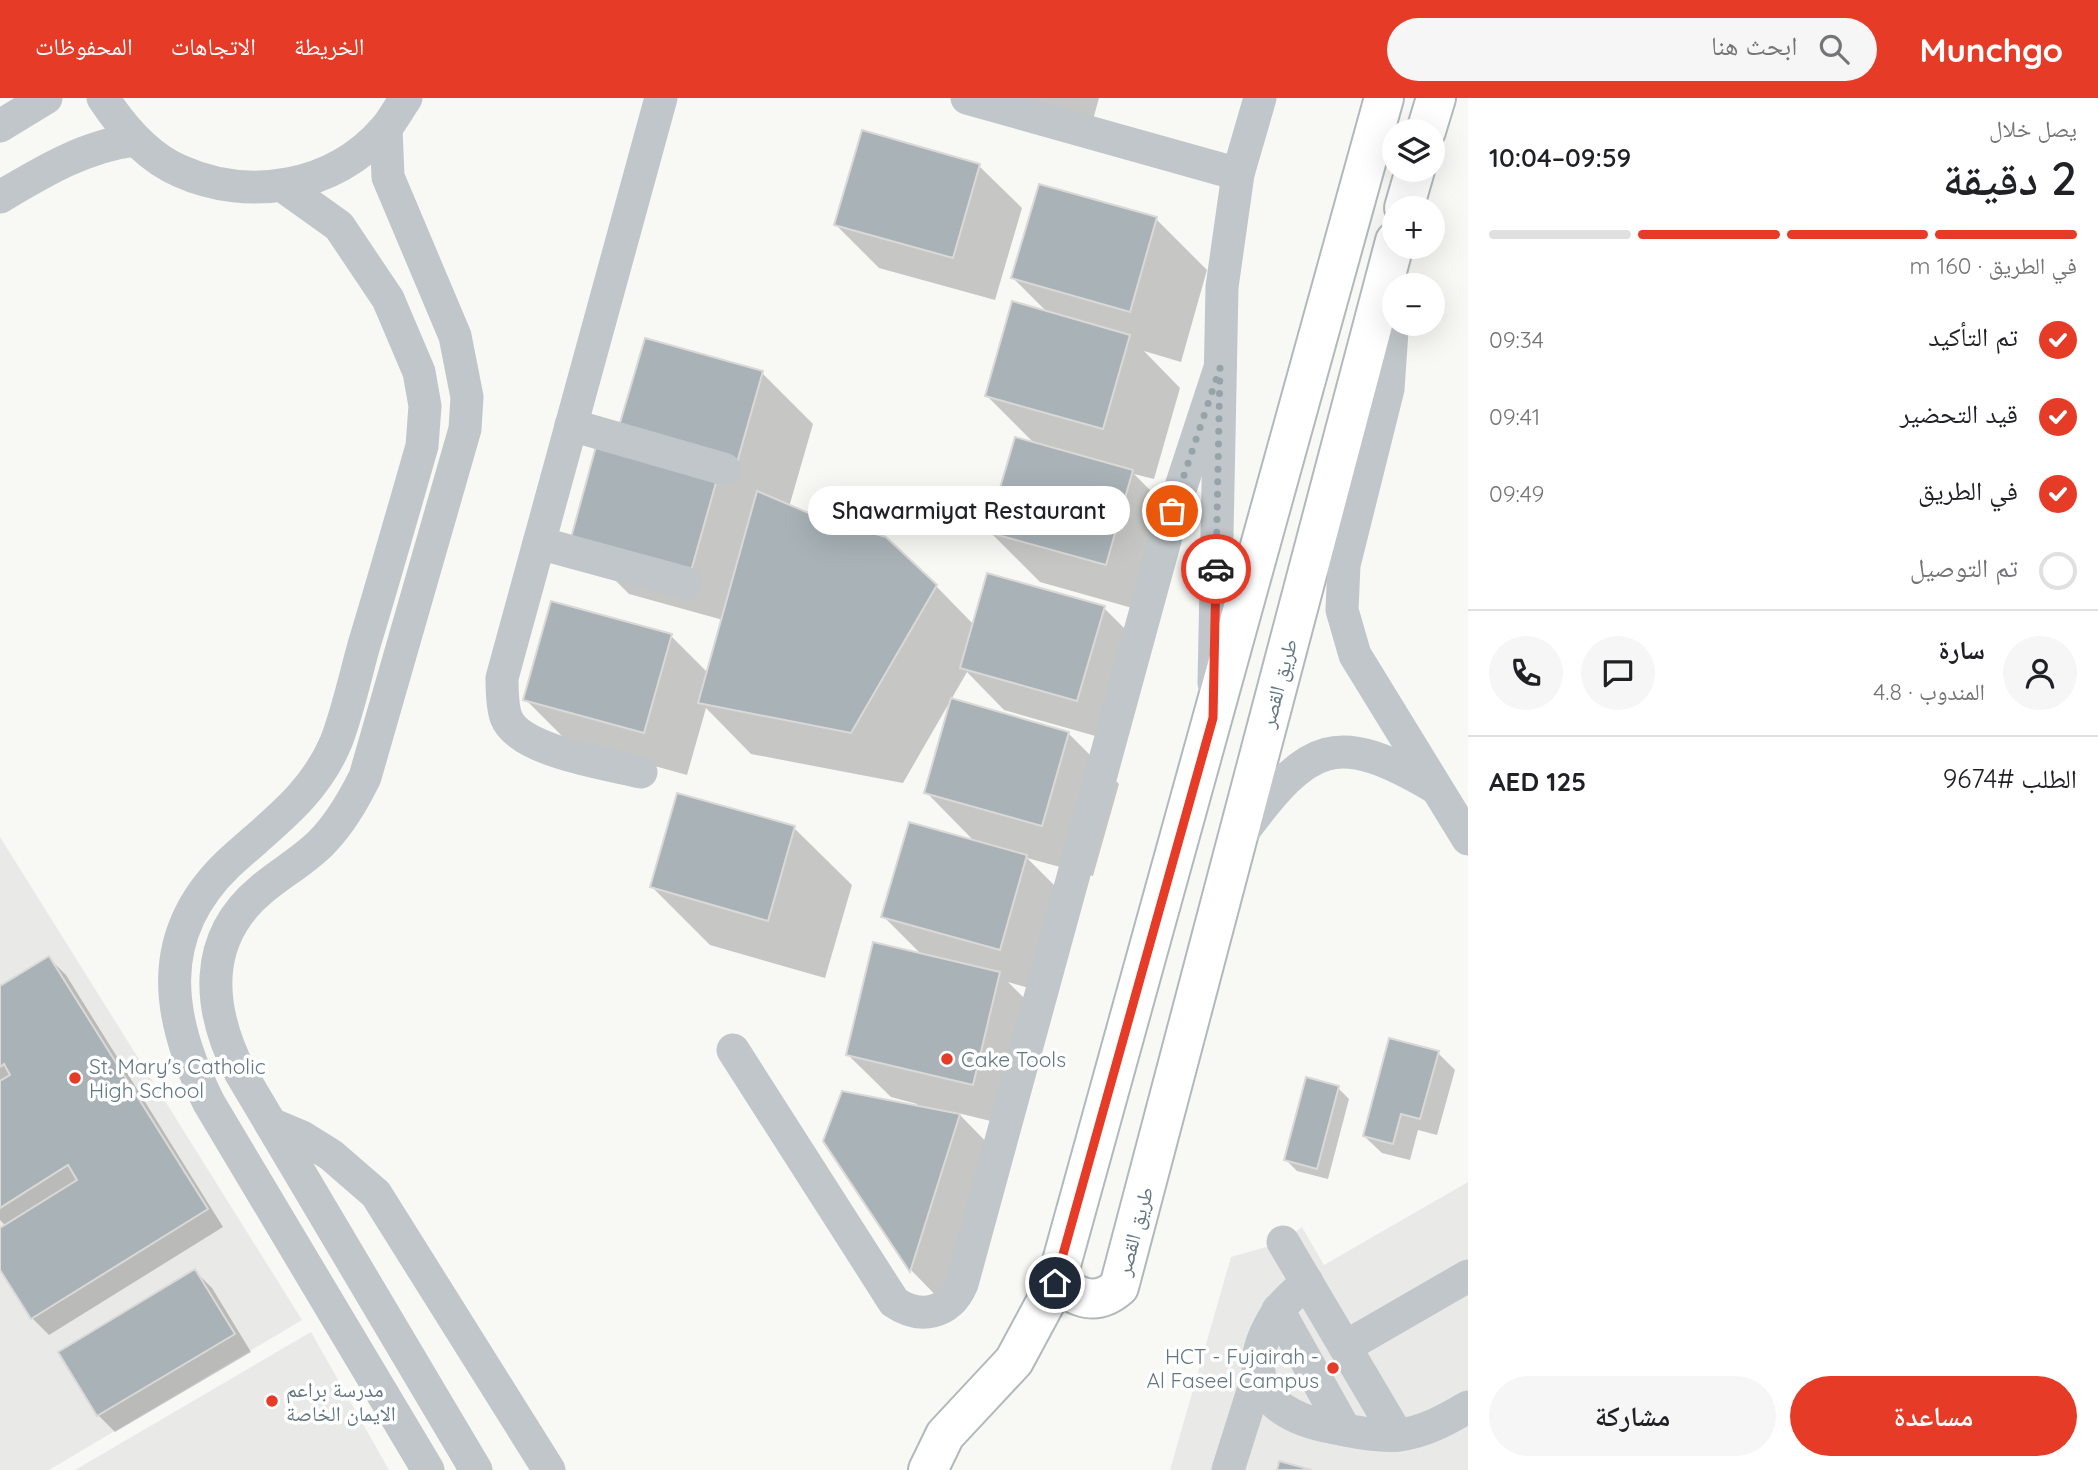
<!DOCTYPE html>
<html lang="ar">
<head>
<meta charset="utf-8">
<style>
	:root { --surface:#fff; --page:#f6f6f6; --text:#202124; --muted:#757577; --line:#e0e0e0; --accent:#e63b27 }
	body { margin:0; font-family:Quicksand,"Noto Naskh Arabic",sans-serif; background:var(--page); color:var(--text); direction:rtl; height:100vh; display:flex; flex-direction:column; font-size:26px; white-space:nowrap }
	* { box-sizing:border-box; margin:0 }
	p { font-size:23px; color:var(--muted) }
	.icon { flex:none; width:38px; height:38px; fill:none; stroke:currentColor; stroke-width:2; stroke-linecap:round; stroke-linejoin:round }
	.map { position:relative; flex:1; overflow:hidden; direction:ltr }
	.sheet { display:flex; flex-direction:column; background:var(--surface); width:630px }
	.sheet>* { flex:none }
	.fabs { position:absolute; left:1382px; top:21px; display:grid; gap:14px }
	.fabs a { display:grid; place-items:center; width:63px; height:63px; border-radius:50%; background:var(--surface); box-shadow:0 7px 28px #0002; font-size:35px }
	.pin { position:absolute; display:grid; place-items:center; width:60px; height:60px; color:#fff; margin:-30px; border:4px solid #fff; border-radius:50%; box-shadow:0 2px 7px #0007 }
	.courier { position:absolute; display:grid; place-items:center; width:70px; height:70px; margin:-35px; border:5px solid #e63b27; border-radius:50%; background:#fff; color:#222; box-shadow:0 2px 9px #0007 }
	.bubble { position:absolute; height:49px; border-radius:24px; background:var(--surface); box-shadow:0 7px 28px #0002; font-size:23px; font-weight:600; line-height:49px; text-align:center; direction:rtl }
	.overview em { font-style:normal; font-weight:600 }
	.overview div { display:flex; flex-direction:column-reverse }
	.overview { display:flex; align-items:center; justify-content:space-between; height:119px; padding:0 21px }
	h1 { font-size:46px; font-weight:600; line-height:52px }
	.bar { display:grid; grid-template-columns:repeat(4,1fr); gap:10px 7px; align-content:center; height:84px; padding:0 21px }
	.bar i { height:9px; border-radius:5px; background:var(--line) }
	.bar .active { background:var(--accent) }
	.bar p { grid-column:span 4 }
	.line { display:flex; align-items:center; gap:18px; padding:0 21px; border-top:2px solid var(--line) }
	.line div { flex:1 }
	.round { display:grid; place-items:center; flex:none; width:74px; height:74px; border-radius:37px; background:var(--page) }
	ol { padding:0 21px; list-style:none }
	li { display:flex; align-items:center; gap:21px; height:77px }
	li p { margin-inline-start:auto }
	li .icon { padding:7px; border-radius:50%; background:var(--accent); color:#fff; stroke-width:4 }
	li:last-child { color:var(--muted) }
	li i { width:38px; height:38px; border:4px solid var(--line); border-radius:50% }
	.button { display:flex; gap:14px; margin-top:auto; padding:14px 21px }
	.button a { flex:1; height:80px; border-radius:42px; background:var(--accent); color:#fff; font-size:28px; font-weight:600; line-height:80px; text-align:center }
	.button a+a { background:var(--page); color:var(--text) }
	header { display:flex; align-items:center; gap:42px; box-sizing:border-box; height:98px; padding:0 35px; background:var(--accent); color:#fff }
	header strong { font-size:33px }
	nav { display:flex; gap:38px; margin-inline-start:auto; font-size:24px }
	.search { width:490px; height:63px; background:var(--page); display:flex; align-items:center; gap:18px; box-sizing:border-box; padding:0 24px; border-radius:38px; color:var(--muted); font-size:26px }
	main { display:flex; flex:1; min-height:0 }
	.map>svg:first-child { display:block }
	.built { fill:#e9e9e8 }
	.shadow { fill:#0003 }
	.building { fill:#a8b2b7; stroke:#dad9d7; stroke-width:2 }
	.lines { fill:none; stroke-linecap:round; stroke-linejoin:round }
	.major-casing { stroke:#b2b8bc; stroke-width:42 }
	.minor { stroke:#c0c6c9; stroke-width:33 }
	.major { stroke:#fff; stroke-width:38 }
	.done { stroke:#96a4aa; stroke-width:7; stroke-dasharray:0 12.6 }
	.route { stroke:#e63b27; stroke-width:9 }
	.poi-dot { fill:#e63b27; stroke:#fff; stroke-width:2.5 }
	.labels { text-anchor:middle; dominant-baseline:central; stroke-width:7; stroke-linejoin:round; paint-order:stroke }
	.street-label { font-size:21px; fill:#627781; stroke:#fff }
	.poi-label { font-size:21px; fill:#627781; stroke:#fff; text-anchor:start }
</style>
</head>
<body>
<header>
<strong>Munchgo</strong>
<div class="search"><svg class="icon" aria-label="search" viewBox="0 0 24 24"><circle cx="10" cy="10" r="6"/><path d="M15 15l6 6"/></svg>ابحث هنا</div>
<nav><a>الخريطة</a><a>الاتجاهات</a><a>المحفوظات</a></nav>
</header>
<main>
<section class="sheet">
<div class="overview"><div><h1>2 دقيقة</h1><p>يصل خلال</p></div><em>09:59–10:04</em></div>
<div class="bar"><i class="active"></i><i class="active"></i><i class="active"></i><i></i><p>في الطريق · 160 m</p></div>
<ol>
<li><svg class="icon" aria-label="check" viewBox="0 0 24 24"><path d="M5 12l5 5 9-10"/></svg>تم التأكيد<p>09:34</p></li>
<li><svg class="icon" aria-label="check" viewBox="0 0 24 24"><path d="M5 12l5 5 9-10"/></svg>قيد التحضير<p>09:41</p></li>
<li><svg class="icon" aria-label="check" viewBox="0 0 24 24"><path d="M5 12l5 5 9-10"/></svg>في الطريق<p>09:49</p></li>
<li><i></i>تم التوصيل</li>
</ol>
<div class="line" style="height:126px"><a class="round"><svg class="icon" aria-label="person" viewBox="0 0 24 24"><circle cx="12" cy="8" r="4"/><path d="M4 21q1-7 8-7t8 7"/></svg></a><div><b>سارة</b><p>المندوب · 4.8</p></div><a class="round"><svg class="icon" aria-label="chat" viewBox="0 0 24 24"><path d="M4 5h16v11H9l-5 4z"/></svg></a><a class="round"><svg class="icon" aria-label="phone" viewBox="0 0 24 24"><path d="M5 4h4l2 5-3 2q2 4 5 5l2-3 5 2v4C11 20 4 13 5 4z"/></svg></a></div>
<div class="line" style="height:91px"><div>الطلب #9674</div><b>AED 125</b></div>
<div class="button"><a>مساعدة</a><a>مشاركة</a></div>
</section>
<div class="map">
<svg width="1468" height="1372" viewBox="0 0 1468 1372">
	<rect width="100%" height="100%" fill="#f8f8f5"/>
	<g class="built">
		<path d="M0 739 302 1222 49 1372H0Z"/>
		<path d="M1468 1084V1372H1170L1231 1159 1283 1144 1302 1129 1324 1167Z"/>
		<path d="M311 1234 389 1372H75Z"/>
	</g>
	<g class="shadow">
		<path d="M956 0H1099L1086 47Z"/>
		<path d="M979 68 1022 110 995 202 879 170 836 127Z"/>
		<path d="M1156 121 1207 172 1181 264 1144 253 1180 290 1154 381 1134 376 1183 425 1157 517 1040 484 989 433 1036 347 987 298 1049 216 1013 180Z"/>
		<path d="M762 275 813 326 789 409 936 488 974 527 1104 510 1147 553 1120 645 1004 612 967 574 903 685 751 656 706 610 687 677 568 644 525 601 671 538 708 575 723 522 629 496 573 440Z"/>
		<path d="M1068 635 1119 686 1093 778 1027 760 1069 802 1042 894 1008 884 1042 918 1015 1029 958 1015 1002 1060 953 1215 912 1173 825 1043 917 1009V1006L891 999 848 957 923 858 883 818 976 745 926 694Z"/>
		<path d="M794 730 852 787 825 880 710 847 652 789Z"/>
		<path d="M49 860 66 877 223 1129 49 1237 32 1220 0 1169V1132L6 1128 0 1122V890Z"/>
		<path d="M1438 955 1455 972 1437 1037 1418 1032 1410 1062 1382 1055 1364 1038Z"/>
		<path d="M1338 990 1349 1001 1328 1081 1297 1073 1286 1062Z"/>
		<path d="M195 1173 212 1190 251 1254 115 1334 98 1317 60 1254Z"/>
	</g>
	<g class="building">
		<path d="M862 32 980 66 953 160 834 127Z"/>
		<path d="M1039 86 1157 119 1130 214 1011 180Z"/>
		<path d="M1012 203 1130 237 1103 331 985 298Z"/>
		<path d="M645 240 763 273 736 368 617 335Z"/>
		<path d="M1015 339 1133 372 1106 467 987 434Z"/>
		<path d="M598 341 719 374 691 473 571 440Z"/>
		<path d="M757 393 818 419 886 439 937 487 851 635 698 605Z"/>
		<path d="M987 475 1105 508 1077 603 960 570Z"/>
		<path d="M551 503 672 536 644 635 523 602Z"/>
		<path d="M951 600 1069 634 1042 728 924 695Z"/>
		<path d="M677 695 795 728 768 823 650 789Z"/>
		<path d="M909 724 1027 757 1000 852 881 819Z"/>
		<path d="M873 844 1000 874 973 987 846 957Z"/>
		<path d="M49 858 208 1111 31 1221 0 1172V1130L77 1082 68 1067 0 1110V983L10 977 4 966 0 969V888Z"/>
		<path d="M1389 940 1439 953 1420 1021 1401 1016 1393 1046 1363 1038Z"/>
		<path d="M1306 979 1339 988 1317 1071 1284 1062Z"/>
		<path d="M842 993 960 1016 910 1174 823 1043Z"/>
		<path d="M195 1171 235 1236 97 1318 58 1254Z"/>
		<path d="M1279 1363 1312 1372H1277Z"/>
	</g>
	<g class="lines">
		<g class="major-casing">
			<g id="major">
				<path d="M1384 0 1056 1185C1079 1200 1096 1209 1119 1189L1395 143"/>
				<path d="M1426 33 1436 0"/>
				<path d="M1404 110 1415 72"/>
				<path d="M928 1372 945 1337 1014 1263 1056 1185"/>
			</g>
		</g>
		<g class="minor">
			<path d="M103 0C122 29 147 59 180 73 249 104 334 90 385 31 393 22 399 10 406 0"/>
			<path d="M967 0 1238 76"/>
			<path d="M0 28 46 0"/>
			<path d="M386 31 388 79 455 238 467 299 465 331 365 679C353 703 340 726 321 745 303 763 281 775 262 791 201 841 208 911 240 974L476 1372"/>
			<path d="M283 88 339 128 388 201 419 274 425 308 422 348C403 414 384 481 364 547 355 579 348 613 336 644 313 699 270 727 228 766 153 838 167 921 209 1005L428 1372"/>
			<path d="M0 99C42 74 85 48 134 42"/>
			<path d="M1387 185 1392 233 1388 291 1344 467 1342 512 1355 557 1468 741"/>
			<path d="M571 327 724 371"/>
			<path d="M539 445 686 485"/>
			<path d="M1214 585 1222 189 1238 76 1260 0"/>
			<path d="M641 674C608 666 518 653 506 619 502 607 502 592 502 580L661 0"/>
			<path d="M1242 735C1309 645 1335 630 1436 690"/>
			<path d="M733 952 894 1204C920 1222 949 1216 962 1186L1173 413 1220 270"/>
			<path d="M271 1026 302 1039 331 1057 376 1096 549 1372"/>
			<path d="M1283 1144 1397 1337"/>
			<path d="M1307 1184C1297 1194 1284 1203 1277 1215 1235 1280 1267 1318 1335 1330 1356 1334 1378 1339 1399 1337 1424 1334 1446 1322 1468 1309"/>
			<path d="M1278 1212 1345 1332"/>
			<path d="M1345 1249 1468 1178"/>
			<path d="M1228 1372 1259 1274"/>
		</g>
		<use href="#major" class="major"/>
	</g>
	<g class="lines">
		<path class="done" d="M1172 413 1220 270 1216 471"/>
		<path class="route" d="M1055 1185 1213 620 1216 471"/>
	</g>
	<g class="poi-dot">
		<circle cx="947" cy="961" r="7"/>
		<circle cx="75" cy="980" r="7"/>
		<circle cx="1333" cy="1270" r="7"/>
		<circle cx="272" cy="1303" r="7"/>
	</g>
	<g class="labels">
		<g class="street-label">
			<text transform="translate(1278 585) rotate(-75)">طريق القصر</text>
			<text transform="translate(1134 1133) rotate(-75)">طريق القصر</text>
		</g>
		<g class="poi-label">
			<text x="961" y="961">Cake Tools</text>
			<text x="89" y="968">St. Mary's Catholic<tspan x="89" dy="24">High School</tspan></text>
			<text x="1319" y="1258" text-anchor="end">HCT - Fujairah -<tspan x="1319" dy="24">Al Faseel Campus</tspan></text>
			<text x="286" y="1291">مدرسة براعم<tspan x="286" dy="24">الايمان الخاصة</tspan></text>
		</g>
	</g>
</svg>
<div class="fabs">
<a><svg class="icon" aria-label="layers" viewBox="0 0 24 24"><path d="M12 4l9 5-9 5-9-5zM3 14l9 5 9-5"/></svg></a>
<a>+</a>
<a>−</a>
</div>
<div class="pin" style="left:1172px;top:413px;background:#ea580c"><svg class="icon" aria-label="bag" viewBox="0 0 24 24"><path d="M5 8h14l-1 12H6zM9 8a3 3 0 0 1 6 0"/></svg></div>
<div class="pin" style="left:1055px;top:1185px;background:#1f2937"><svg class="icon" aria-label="home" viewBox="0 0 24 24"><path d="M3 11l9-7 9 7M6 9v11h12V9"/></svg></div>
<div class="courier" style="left:1216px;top:471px"><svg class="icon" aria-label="car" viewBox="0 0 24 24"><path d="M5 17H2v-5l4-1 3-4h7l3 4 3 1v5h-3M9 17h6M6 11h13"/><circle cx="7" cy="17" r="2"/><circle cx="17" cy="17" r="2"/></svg></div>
<div class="bubble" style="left:808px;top:388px;width:322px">Shawarmiyat Restaurant</div>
</div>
</main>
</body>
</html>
